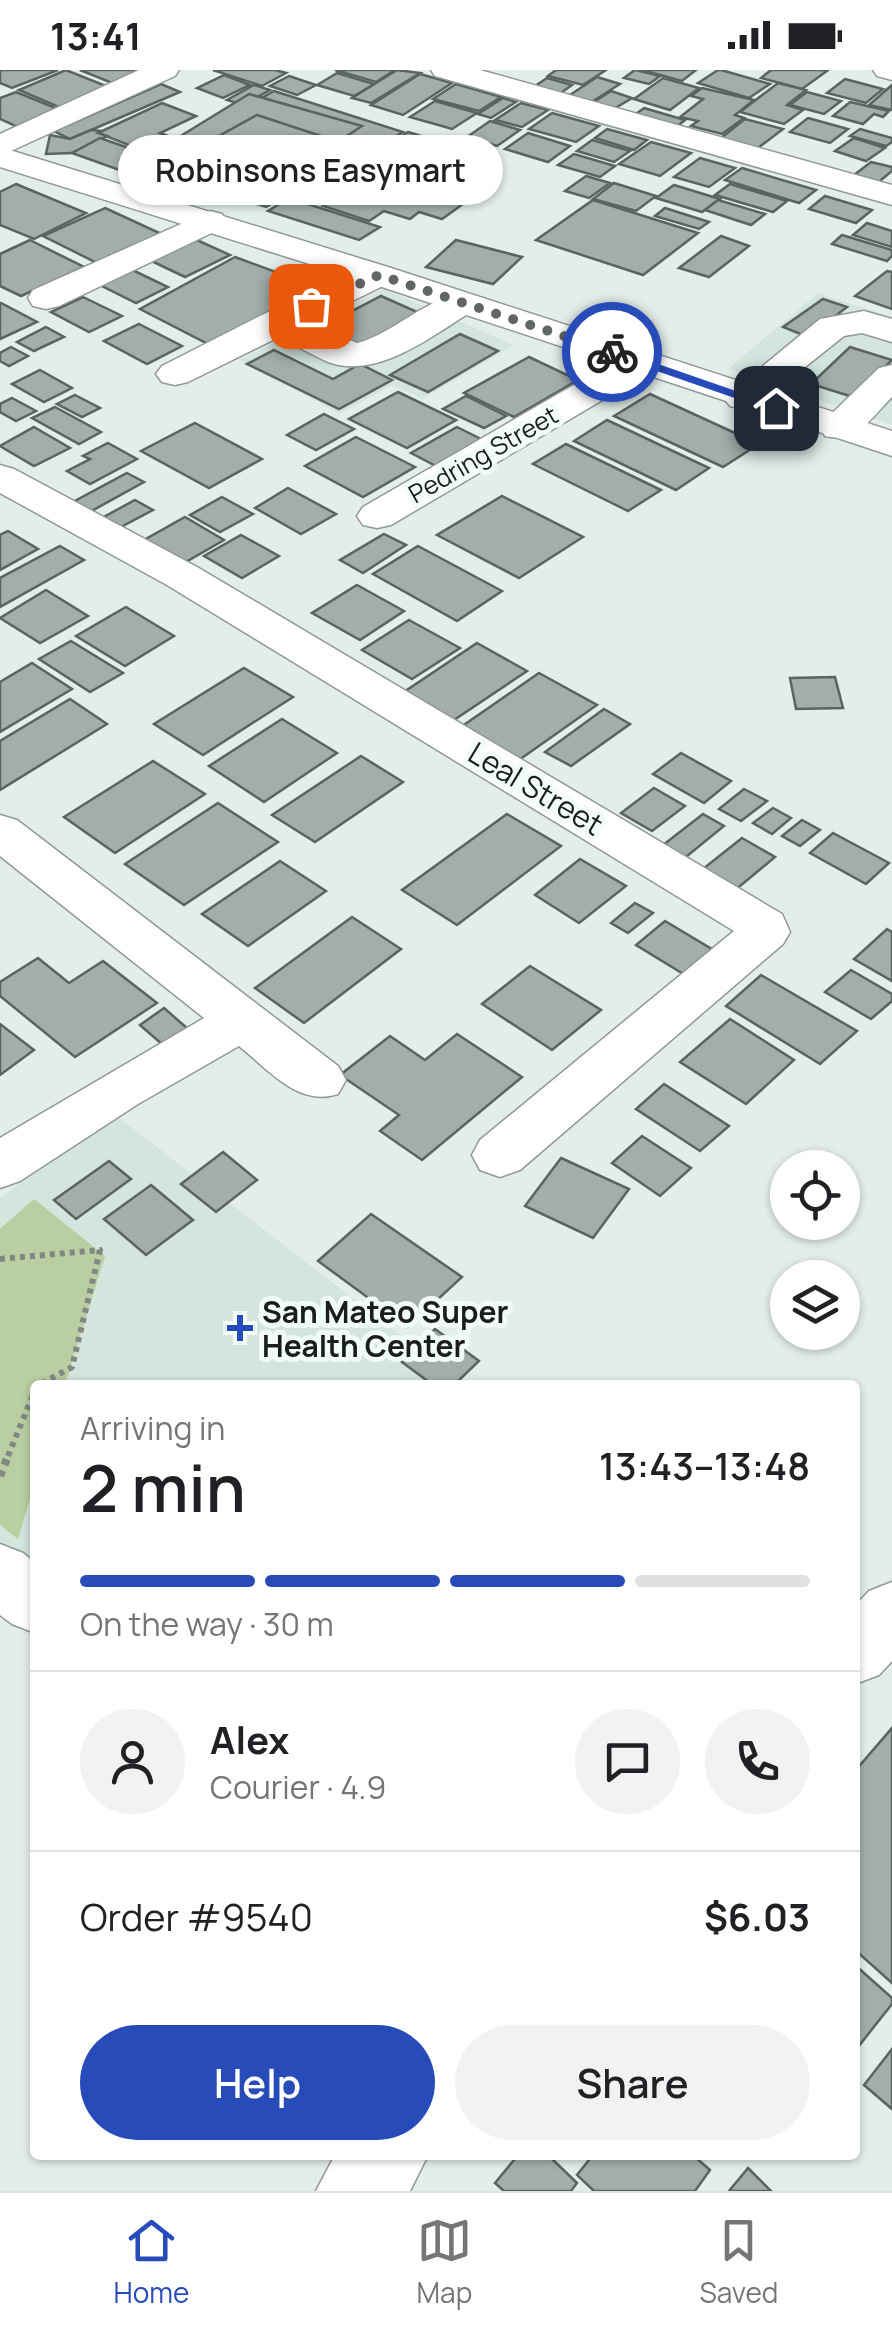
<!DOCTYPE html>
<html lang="en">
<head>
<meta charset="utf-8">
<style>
	:root { --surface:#fff; --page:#f2f2f2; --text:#202124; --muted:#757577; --line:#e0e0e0; --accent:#284bba }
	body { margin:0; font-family:Manrope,sans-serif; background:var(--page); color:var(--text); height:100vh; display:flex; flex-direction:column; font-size:38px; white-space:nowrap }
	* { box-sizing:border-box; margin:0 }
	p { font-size:32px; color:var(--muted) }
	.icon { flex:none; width:55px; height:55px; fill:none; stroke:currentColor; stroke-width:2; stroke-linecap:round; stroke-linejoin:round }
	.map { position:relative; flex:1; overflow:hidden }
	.side { position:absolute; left:30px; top:1310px; width:830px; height:780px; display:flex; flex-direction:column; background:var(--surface); border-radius:10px; box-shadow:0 2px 8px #0004 }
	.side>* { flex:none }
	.tools { position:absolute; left:770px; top:1080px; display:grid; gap:20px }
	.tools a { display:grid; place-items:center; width:90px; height:90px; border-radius:50%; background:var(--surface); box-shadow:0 2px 8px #0004; font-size:50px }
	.pin { position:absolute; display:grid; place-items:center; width:85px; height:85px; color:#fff; margin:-42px; border-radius:20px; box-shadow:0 5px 15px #0006 }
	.courier { position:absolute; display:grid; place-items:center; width:100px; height:100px; margin:-50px; border:8px solid #284bba; border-radius:50%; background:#fff; color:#222; box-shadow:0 2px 12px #0007 }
	.bubble { position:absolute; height:70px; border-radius:35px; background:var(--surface); box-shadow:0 2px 8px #0004; font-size:32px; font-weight:600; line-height:70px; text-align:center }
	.head em { font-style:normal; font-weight:600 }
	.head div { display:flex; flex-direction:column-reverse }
	.head { display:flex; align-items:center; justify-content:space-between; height:170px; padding:0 50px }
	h1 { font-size:65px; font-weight:600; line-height:75px }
	.bar { display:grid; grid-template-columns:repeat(4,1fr); gap:15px 10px; align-content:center; height:120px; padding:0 50px }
	.bar i { height:12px; border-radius:8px; background:var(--line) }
	.bar .on { background:var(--accent) }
	.bar p { grid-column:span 4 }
	.line { display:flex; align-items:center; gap:25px; padding:0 50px; border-top:2px solid var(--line) }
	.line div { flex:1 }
	.round { display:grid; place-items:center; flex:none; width:105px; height:105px; border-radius:52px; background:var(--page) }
	.primary-button { display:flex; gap:20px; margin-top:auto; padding:20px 50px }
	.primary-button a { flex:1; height:115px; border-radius:60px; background:var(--accent); color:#fff; font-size:40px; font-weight:600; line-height:115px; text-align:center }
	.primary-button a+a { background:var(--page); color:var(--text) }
	.status { display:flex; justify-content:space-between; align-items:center; height:70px; padding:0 50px; background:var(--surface); direction:ltr }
	.status svg { height:28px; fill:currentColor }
	.menu { display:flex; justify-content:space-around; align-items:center; height:140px; border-top:2px solid var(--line); background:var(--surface); font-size:28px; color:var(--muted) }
	.menu a { display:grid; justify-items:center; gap:5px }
	.menu .on { color:var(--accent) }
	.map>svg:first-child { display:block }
	.built { fill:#d3e5dd }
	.green { fill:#b9cea1 }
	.building { fill:#a3aeac; stroke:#5a6362; stroke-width:2.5 }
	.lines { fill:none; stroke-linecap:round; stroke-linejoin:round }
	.minor-casing { stroke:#909995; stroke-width:3 }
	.major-casing { stroke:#909995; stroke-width:3 }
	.path-far1 { stroke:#818884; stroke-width:6; stroke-dasharray:5 5; stroke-linecap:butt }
	.path { stroke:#818884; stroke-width:8; stroke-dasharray:6 6; stroke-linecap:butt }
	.minor { fill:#fff; fill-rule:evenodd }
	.major { fill:#fff; fill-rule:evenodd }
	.route { fill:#284bba }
	.done { stroke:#616664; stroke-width:10; stroke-dasharray:0 18 }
	.poi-dot { fill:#284bba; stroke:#f1fbf7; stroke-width:4 }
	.labels { text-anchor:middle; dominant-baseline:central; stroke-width:10; stroke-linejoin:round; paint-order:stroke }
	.far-street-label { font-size:25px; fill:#1a1d1c; stroke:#f1fbf7 }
	.street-label { font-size:30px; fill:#1a1d1c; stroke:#f1fbf7 }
	.poi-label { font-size:30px; font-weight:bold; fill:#1a1d1c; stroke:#f1fbf7; text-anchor:start }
</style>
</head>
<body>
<div class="status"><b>13:41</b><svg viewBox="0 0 49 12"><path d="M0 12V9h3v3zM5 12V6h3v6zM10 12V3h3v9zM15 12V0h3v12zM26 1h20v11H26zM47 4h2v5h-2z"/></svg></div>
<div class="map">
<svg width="892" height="2121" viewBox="0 0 892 2121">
	<rect width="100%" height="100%" fill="#e4eee9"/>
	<g class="built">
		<path d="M384 219 514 275 423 329 392 315 340 344 239 290Z"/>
		<path d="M818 223 892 247V355L728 299Z"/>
		<path d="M114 1044 464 1314 35 1315V1562L0 1532V1128Z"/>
	</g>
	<path class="green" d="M34 1129 105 1186 65 1315H35V1412L18 1469 0 1455V1159Z"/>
	<g class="building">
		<path d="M0 0H58L12 18 0 13Z"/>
		<path d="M66 0 116 20 68 41 19 20Z"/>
		<path d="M80 0H145L112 13Z"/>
		<path d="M213 0H275L286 3 262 16Z"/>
		<path d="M335 0H395L376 12Z"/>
		<path d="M397 0 420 3 371 33 352 28Z"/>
		<path d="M556 0H606L583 15 548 6Z"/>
		<path d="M635 0H636L660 6 649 14 624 8Z"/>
		<path d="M642 0H696L682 11Z"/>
		<path d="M718 0H721L770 14 749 28 698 13Z"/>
		<path d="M771 0H822L827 1 802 19 761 8Z"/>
		<path d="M337 3 374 14 354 26 317 15Z"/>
		<path d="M420 4 452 13 403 45 371 35Z"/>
		<path d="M224 5 250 15 223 28 197 18Z"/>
		<path d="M289 6 316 15 297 25 270 16Z"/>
		<path d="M597 7 620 14 590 33 567 27Z"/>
		<path d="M547 8 572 15 558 25 532 18Z"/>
		<path d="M663 8 699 18 670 40 634 29Z"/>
		<path d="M845 9 883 19 866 33 827 23Z"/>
		<path d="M778 13 806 20 787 35 803 40 784 54 740 42Z"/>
		<path d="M161 14 180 22 70 69 54 61Z"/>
		<path d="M456 14 501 27 479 41 433 29Z"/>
		<path d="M254 15 270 20 243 35 227 30Z"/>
		<path d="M892 15V40L869 35Z"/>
		<path d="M702 18 754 30 735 45 744 48 722 64 691 56 698 51 680 47 703 29 691 26Z"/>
		<path d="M274 21 403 62 371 81 242 39Z"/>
		<path d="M611 21 632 28 607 43 586 37Z"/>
		<path d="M16 22 63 41 22 59 0 49V28Z"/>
		<path d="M807 22 841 31 824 44 790 35Z"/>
		<path d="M249 24 362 56 292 102 270 96 256 106 161 78Z"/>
		<path d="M503 28 516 32 491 48 478 44Z"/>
		<path d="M435 31 477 43 452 59 410 47Z"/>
		<path d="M850 32 889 41 883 47 874 44 863 54 833 46Z"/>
		<path d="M162 33 196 46 160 63 192 75 164 89 98 63Z"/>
		<path d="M521 33 548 40 522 57 495 50Z"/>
		<path d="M644 38 685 50 675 58 633 46Z"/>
		<path d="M552 43 599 56 576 72 529 59Z"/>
		<path d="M257 45 373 83 314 118 197 78Z"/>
		<path d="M808 48 848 59 830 73 790 62Z"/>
		<path d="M745 49 783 59 758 78 721 68Z"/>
		<path d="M490 51 520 60 497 76 467 67Z"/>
		<path d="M607 59 647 70 634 80 595 68Z"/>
		<path d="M860 59 892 68V72L886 76 850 66Z"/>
		<path d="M91 60 102 61 98 63 107 66 72 83 46 84 50 65 70 69Z"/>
		<path d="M408 62 434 70 408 87 446 98 415 119 463 134 442 149 419 142 410 149 384 141 369 151 323 136 381 99 361 93Z"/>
		<path d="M528 63 570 76 548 92 505 79Z"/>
		<path d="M100 68 175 94 147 110 72 83Z"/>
		<path d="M854 68 885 78 866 91 835 81Z"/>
		<path d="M592 70 630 81 614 92 577 81Z"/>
		<path d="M651 72 691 83 660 106 619 94Z"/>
		<path d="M201 81 302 116 266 137 164 102Z"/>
		<path d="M574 84 615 96 600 107 558 95Z"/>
		<path d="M700 88 735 98 709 117 674 107Z"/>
		<path d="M871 92 892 97V101L875 115 850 108Z"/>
		<path d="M742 98 816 120 799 133 725 110Z"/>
		<path d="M460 103 495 113 471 129 436 119Z"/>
		<path d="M586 106 610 113 589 128 565 121Z"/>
		<path d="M614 113 656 126 636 141 593 129Z"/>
		<path d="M16 114 86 143 34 169 0 155V122Z"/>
		<path d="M730 114 787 131 773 142 715 125Z"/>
		<path d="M674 115 720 129 702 142 656 128Z"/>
		<path d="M825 126 872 140 856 153 809 139Z"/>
		<path d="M289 128 380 157 359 170 268 141Z"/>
		<path d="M593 130 698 163 643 205 536 170Z"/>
		<path d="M718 130 765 144 751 155 705 140Z"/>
		<path d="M105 138 166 166 103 196 43 166Z"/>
		<path d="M665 138 709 152 699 159 655 146Z"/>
		<path d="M867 153 892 161V177L853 165Z"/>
		<path d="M842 165 892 180V186L887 191 832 174Z"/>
		<path d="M188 166 230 185 185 207 143 187Z"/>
		<path d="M721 166 749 176 709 207 679 198Z"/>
		<path d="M30 170 84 197 21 226 0 216V184Z"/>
		<path d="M456 170 522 187 493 214 426 197Z"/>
		<path d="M235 187 322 219 212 276 140 239Z"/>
		<path d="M124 196 168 217 136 233 92 211Z"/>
		<path d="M887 201 892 202V239L855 226Z"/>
		<path d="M381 226 424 245 360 279 318 259Z"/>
		<path d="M83 227 122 246 89 262 51 242Z"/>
		<path d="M823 229 847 237 808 267 783 257Z"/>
		<path d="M0 233H1L37 252 0 269Z"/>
		<path d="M139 254 182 276 147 294 104 271Z"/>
		<path d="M46 257 64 267 34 281 17 272Z"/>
		<path d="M460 264 498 281 428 322 390 305Z"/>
		<path d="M11 277 28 286 9 296 0 291V283Z"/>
		<path d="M850 277 892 290 853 327 811 314Z"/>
		<path d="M274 280 333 309 360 294 392 310 339 339 247 294Z"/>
		<path d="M529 287 578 310 514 347 464 323Z"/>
		<path d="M40 300 72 318 44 332 12 314Z"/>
		<path d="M398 322 456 350 407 378 349 349Z"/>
		<path d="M650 324 759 374 723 397 614 346Z"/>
		<path d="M75 325 100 338 82 347 57 334Z"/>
		<path d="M466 326 506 346 484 358 443 339Z"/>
		<path d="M12 328 36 341 16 351 0 342V334Z"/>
		<path d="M55 337 101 362 79 374 32 348Z"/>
		<path d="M324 344 354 359 316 380 287 365Z"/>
		<path d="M607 350 709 398 676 420 574 371Z"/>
		<path d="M195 353 262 389 209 418 141 381Z"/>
		<path d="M34 357 70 378 34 396 0 376Z"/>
		<path d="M457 357 481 369 436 396 411 383Z"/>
		<path d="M356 367 415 397 363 427 305 396Z"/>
		<path d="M108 373 137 389 90 414 67 401 90 389 83 386Z"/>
		<path d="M566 374 661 420 628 441 533 394Z"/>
		<path d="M127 403 144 412 88 443 71 433Z"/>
		<path d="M288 418 336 444 301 464 255 438Z"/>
		<path d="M502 426 583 467 519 508 437 465Z"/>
		<path d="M222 427 253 444 220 462 190 445Z"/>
		<path d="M135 430 153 440 117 459 100 449Z"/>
		<path d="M185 447 224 470 184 493 144 470Z"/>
		<path d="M8 461 38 479 0 500V465Z"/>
		<path d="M384 464 406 475 363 503 340 490Z"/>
		<path d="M241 465 279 486 242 508 204 486Z"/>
		<path d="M60 476 84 490 0 537V508Z"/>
		<path d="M418 476 502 521 457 551 373 504Z"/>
		<path d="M357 515 404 541 360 570 312 543Z"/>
		<path d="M46 520 88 546 40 573 0 548Z"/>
		<path d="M126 537 174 566 125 596 76 566Z"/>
		<path d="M409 550 460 578 412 609 362 580Z"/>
		<path d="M71 571 123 603 90 622 39 589Z"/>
		<path d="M477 573 527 601 451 652 401 624Z"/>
		<path d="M32 593 72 619 0 662V612Z"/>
		<path d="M244 598 293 627 203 685 154 654Z"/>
		<path d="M539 603 597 635 519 690 461 657Z"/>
		<path d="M835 607 843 638 796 639 790 608Z"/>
		<path d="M70 629 107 654 0 720V671Z"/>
		<path d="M604 639 630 654 571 696 545 682Z"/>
		<path d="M282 649 337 683 264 732 209 696Z"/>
		<path d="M681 683 731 711 704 733 653 704Z"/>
		<path d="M361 686 403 712 315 772 272 745Z"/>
		<path d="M153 691 205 724 115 783 64 747Z"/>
		<path d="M654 718 685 736 652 761 621 743Z"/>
		<path d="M744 719 767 731 741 751 719 739Z"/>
		<path d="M218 733 278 772 184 835 125 794Z"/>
		<path d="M773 738 791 748 772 764 753 753Z"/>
		<path d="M507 744 561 776 457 855 402 820Z"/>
		<path d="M703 744 724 756 676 795 654 782Z"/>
		<path d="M802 750 820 760 800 776 782 766Z"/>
		<path d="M833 763 889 793 866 814 810 783Z"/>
		<path d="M742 768 775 787 728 826 694 806Z"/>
		<path d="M580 789 626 816 579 853 535 825Z"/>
		<path d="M280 791 326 821 248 876 202 844Z"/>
		<path d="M635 833 653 843 628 863 611 853Z"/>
		<path d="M352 847 401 879 304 953 255 918Z"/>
		<path d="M665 851 715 881 685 905 636 875Z"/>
		<path d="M887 859 892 862V911L854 889Z"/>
		<path d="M38 888 69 913 103 891 157 933 75 987 0 926V912Z"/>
		<path d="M530 896 601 940 552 980 482 934Z"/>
		<path d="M851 900 892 924V931L871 949 825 922Z"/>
		<path d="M761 905 857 961 820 994 726 936Z"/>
		<path d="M164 938 188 959 164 976 140 955Z"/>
		<path d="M730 949 794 990 746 1034 680 992Z"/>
		<path d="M0 954 34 980 0 1005Z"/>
		<path d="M457 964 522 1007 422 1090 380 1061 399 1045 340 1005 390 966 425 990Z"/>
		<path d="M664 1014 729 1056 700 1081 636 1039Z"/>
		<path d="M642 1066 691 1098 660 1126 612 1093Z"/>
		<path d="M223 1082 257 1110 216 1142 181 1114Z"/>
		<path d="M561 1088 629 1119 593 1168 525 1136Z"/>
		<path d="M109 1091 131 1109 76 1149 54 1130Z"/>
		<path d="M151 1115 193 1150 146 1185 104 1149Z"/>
		<path d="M371 1144 462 1207 408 1257 318 1191Z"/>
		<path d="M435 1259 479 1291 454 1315H433L402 1292Z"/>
		<path d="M892 1658V1913L855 1880V1701Z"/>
		<path d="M855 1895 892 1928V1934L858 1977Z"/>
		<path d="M892 1979V2039L864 2015Z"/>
		<path d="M518 2085H548L577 2113 571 2121H504L495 2113Z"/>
		<path d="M593 2085H693L710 2100 695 2121H594L577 2105Z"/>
		<path d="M748 2098 771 2121H729Z"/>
	</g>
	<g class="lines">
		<g class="minor-casing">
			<g id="minor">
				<path d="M139 0H179L175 6 0 86V64Z"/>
				<path d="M431 0H480L892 115V135L435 6Z"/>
				<path d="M873 0H892V10L877 6Z"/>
				<path d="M210 141 222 144 227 151 222 158 59 236 46 239 33 236 28 228 33 220Z"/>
				<path d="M379 195 391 198 396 205 391 212 308 253 357 273C394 265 436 218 471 226L476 234 471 242C431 266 378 310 328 292 312 285 295 275 279 267L188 312 175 315 162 312 156 304 162 296 264 244Z"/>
				<path d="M864 241 892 249V272L862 263 844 266 756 336 743 339 730 336 724 328 820 249Z"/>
				<path d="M642 280 655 283 660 291 655 299 391 455 377 458 363 455 357 446 363 437 629 283Z"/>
				<path d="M892 295V327C872 347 856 374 825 366L820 358 825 350 879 298Z"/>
				<path d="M0 395 14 399 197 497 782 844 790 862 783 874 520 1100 500 1107 480 1100 472 1085 480 1070 734 861 167 515 0 423Z"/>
				<path d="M0 745 17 750 338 996 346 1010 338 1024C298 1037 269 1000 239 976L138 1034 20 1111 0 1118V1068L204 948 0 786Z"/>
				<path d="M0 1474 23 1483 35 1493V1563L12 1554 0 1545Z"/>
				<path d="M892 1512V1591L879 1605 855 1614V1536L869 1521Z"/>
				<path d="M335 2085H428L410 2121H316Z"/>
			</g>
		</g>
		<g class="major-casing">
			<path id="major" d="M0 77 391 198 892 361V386L367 212 0 97Z"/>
		</g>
		<g class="path-far1">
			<path d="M0 1189 100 1180 72 1297 39 1315"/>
			<path d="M8 1386 35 1320"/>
		</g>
		<path class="path" d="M0 1406 9 1384"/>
		<use href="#minor" class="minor"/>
		<use href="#major" class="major"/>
	</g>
	<path class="route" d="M612 278 779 336 781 338 772 341 608 284Z"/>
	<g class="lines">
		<path class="done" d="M311 236 379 205 612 282"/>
	</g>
	<path class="poi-dot" d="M235 1243h10v10h10v10h-10v10h-10v-10h-10v-10h10z"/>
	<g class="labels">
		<g class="far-street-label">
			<text transform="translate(483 384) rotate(-30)">Pedring Street</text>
		</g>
		<g class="street-label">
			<text transform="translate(536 718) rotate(31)">Leal Street</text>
		</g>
		<g class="poi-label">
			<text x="262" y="1241">San Mateo Super<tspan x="262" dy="34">Health Center</tspan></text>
		</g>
	</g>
</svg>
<div class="tools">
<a><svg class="icon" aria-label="locate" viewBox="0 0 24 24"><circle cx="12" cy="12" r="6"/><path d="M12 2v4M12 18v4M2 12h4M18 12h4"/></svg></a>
<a><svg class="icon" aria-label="layers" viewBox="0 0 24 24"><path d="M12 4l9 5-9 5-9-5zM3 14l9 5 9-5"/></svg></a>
</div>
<div class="pin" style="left:311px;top:236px;background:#ea580c"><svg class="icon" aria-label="bag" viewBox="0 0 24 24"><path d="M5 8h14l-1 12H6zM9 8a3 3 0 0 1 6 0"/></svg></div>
<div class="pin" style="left:776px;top:338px;background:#1f2937"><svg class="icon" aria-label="home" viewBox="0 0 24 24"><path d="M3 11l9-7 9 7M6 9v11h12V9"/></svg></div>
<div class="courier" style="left:612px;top:282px"><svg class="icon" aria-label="bike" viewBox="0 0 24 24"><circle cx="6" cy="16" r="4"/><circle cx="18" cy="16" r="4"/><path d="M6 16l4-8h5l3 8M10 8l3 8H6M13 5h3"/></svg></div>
<div class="bubble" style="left:118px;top:65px;width:385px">Robinsons Easymart</div>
<section class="side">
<div class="head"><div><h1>2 min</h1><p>Arriving in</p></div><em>13:43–13:48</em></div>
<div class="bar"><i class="on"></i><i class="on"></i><i class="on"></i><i></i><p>On the way · 30 m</p></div>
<div class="line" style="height:180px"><a class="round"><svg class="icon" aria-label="person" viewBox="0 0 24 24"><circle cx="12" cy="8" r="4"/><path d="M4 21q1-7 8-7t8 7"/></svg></a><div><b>Alex</b><p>Courier · 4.9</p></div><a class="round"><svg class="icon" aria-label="chat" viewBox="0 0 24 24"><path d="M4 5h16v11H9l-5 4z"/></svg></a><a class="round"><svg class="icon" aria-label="phone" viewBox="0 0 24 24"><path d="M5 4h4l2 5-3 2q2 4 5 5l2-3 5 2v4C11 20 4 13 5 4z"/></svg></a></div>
<div class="line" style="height:130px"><div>Order #9540</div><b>$6.03</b></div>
<div class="primary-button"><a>Help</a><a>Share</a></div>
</section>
</div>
<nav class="menu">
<a class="on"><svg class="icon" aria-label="home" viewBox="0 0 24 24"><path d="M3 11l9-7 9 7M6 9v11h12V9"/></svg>Home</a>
<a><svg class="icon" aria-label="map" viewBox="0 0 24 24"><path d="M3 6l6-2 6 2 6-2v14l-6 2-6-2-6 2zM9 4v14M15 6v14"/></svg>Map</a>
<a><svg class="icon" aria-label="saved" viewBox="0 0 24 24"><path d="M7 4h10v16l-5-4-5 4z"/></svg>Saved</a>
</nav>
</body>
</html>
